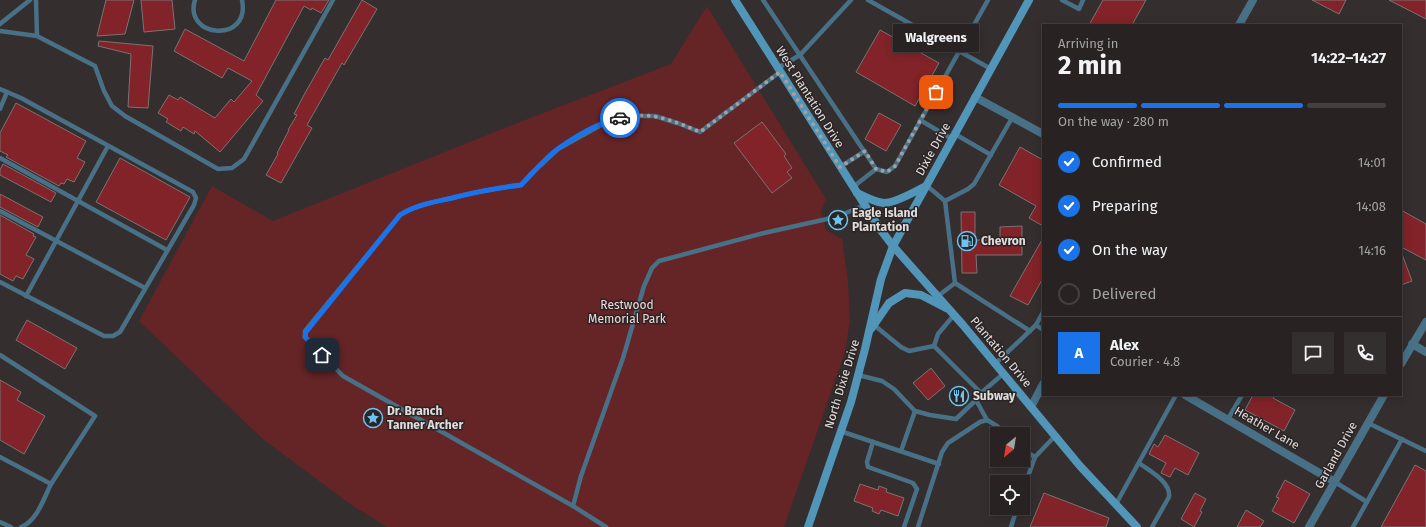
<!DOCTYPE html>
<html lang="en">
<head>
<meta charset="utf-8">
<style>
	:root { --surface:#282222; --page:#342f2f; --text:#f1f3f6; --muted:#a5a4a5; --line:#443f40; --accent:#1a73e8 }
	body { margin:0; font-family:"Fira Sans",sans-serif; background:var(--page); color:var(--text); height:100vh; display:flex; flex-direction:column; font-size:15px; white-space:nowrap }
	* { box-sizing:border-box; margin:0 }
	p { font-size:13px; color:var(--muted) }
	.icon { flex:none; width:22px; height:22px; fill:none; stroke:currentColor; stroke-width:2; stroke-linecap:round; stroke-linejoin:round }
	.map { position:relative; flex:1; overflow:hidden }
	.sheet { position:absolute; left:1042px; top:24px; width:360px; height:372px; display:flex; flex-direction:column; background:var(--surface); border-radius:0px; box-shadow:0 2px 10px #0003,0 0 0 1px var(--line) }
	.sheet>* { flex:none }
	.needle { width:26px; rotate:210deg }
	.controls { position:absolute; left:990px; top:427px; display:grid; gap:8px }
	.controls a { display:grid; place-items:center; width:40px; height:40px; border-radius:0px; background:var(--surface); box-shadow:0 2px 10px #0003,0 0 0 1px var(--line); font-size:20px }
	.pin { position:absolute; display:grid; place-items:center; width:34px; height:34px; color:#fff; margin:-17px; border-radius:8px; box-shadow:0 2px 6px #0006 }
	.courier { position:absolute; display:grid; place-items:center; width:40px; height:40px; margin:-20px; border:3px solid #1a73e8; border-radius:50%; background:#fff; color:#222; box-shadow:0 1px 5px #0007 }
	.bubble { position:absolute; height:28px; border-radius:0px; background:var(--surface); box-shadow:0 2px 10px #0003,0 0 0 1px var(--line); font-size:13px; font-weight:700; line-height:28px; text-align:center }
	.headline em { font-style:normal; font-weight:700 }
	.headline div { display:flex; flex-direction:column-reverse }
	.headline { display:flex; align-items:center; justify-content:space-between; height:68px; padding:0 16px }
	h1 { font-size:26px; font-weight:700; line-height:30px }
	.bar { display:grid; grid-template-columns:repeat(4,1fr); gap:6px 4px; align-content:center; height:48px; padding:0 16px }
	.bar i { height:5px; border-radius:3px; background:var(--line) }
	.bar .active { background:var(--accent) }
	.bar p { grid-column:span 4 }
	.line { display:flex; align-items:center; gap:10px; padding:0 16px; border-top:1px solid var(--line) }
	.line div { flex:1 }
	.round { display:grid; place-items:center; flex:none; width:42px; height:42px; border-radius:0px; background:var(--page) }
	ol { padding:0 16px; list-style:none }
	li { display:flex; align-items:center; gap:12px; height:44px }
	li p { margin-inline-start:auto }
	li .icon { padding:4px; border-radius:50%; background:var(--accent); color:#fff; stroke-width:4 }
	li:last-child { color:var(--muted) }
	li i { width:22px; height:22px; border:2px solid var(--line); border-radius:50% }
	.map>svg:first-child { display:block }
	.green { fill:#652426 }
	.building { fill:#812329; stroke:#7b7372 }
	.lines { fill:none; stroke-linecap:round; stroke-linejoin:round }
	.service { stroke:#487187; stroke-width:4.5 }
	.minor { stroke:#487187; stroke-width:8 }
	.secondary { stroke:#5195b8; stroke-width:8 }
	.done { stroke:#a5a09f; stroke-width:4; stroke-dasharray:0 7.2 }
	.route { stroke:#1a73e8; stroke-width:5 }
	.labels { text-anchor:middle; dominant-baseline:central; stroke-width:3; stroke-linejoin:round; paint-order:stroke }
	.street-label { font-size:12px; fill:#e1dddc; stroke:#2b2424 }
	.poi-label { font-size:12px; font-weight:bold; fill:#e1dddc; stroke:#2b2424; text-anchor:start }
	.park-label { font-size:12px; fill:#f3d7d5; stroke:#2b2424 }
</style>
</head>
<body>
<div class="map">
<svg width="1426" height="527" viewBox="0 0 1426 527">
	<rect width="100%" height="100%" fill="#352e2e"/>
	<path class="green" d="M707 6 826 199 821 212 826 230 842 239 848 282 850 320 845 352 784 527H387L350 504 264 440 139 321 212 186 273 221 512 125 671 64Z"/>
	<g class="building">
		<path d="M106 0H134L125 34 97 36Z"/>
		<path d="M141 0H172L175 29 144 32Z"/>
		<path d="M276 0H329L321 13 312 8 311 10 304 6 256 95 263 101 220 152 195 131 194 134 183 127 181 131 166 122 168 119 158 113 169 95 178 100 180 97 215 118 231 99 234 102 252 81 228 68 222 78 174 51 185 29 244 61Z"/>
		<path d="M362 0 377 9 344 65 342 63 307 125 312 128 281 183 266 175 278 154 277 153 289 130H288L297 115 294 114 305 93 325 58 328 60Z"/>
		<path d="M1103 0H1146L1132 25H1089Z"/>
		<path d="M1312 0H1346L1339 14Z"/>
		<path d="M1389 0H1426V19Z"/>
		<path d="M880 30 939 63 915 106 856 72Z"/>
		<path d="M99 41 153 46 148 108 128 107 131 54 98 46Z"/>
		<path d="M16 103 86 141 77 158 85 162 74 182 67 179 64 184 61 183 59 186 6 157 8 155 0 151V133Z"/>
		<path d="M879 113 901 125 886 151 865 139Z"/>
		<path d="M762 122 786 154 784 156 792 168 787 172 792 178 772 193 734 143Z"/>
		<path d="M1020 147 1043 160V226L1029 218 1036 206 999 185Z"/>
		<path d="M120 158 190 197 166 240 96 202Z"/>
		<path d="M3 164 56 193 51 202 0 175V170Z"/>
		<path d="M0 194 43 217 38 227 0 207Z"/>
		<path d="M1401 210 1426 224V260L1401 247Z"/>
		<path d="M961 212H975V240H1000V227L1022 226V255H976L977 273H962Z"/>
		<path d="M0 215 34 234 33 236 36 237 26 255 34 259 23 279 16 276 13 281 0 274Z"/>
		<path d="M1043 238V278L1028 305 1010 296Z"/>
		<path d="M1402 254 1412 281 1401 285V255Z"/>
		<path d="M27 320 77 348 65 369 16 340Z"/>
		<path d="M931 368 945 386 928 400 913 383Z"/>
		<path d="M0 380 21 392 17 400 45 416 24 454 0 440Z"/>
		<path d="M1253 395H1275L1273 398 1295 410 1284 431 1245 410Z"/>
		<path d="M1165 435 1199 453 1188 475 1175 468 1170 477 1161 473 1166 463 1149 454 1154 444 1158 447Z"/>
		<path d="M1415 465 1426 471V527H1381Z"/>
		<path d="M1285 480 1310 494 1294 523 1272 511 1279 498 1276 497Z"/>
		<path d="M860 484 878 490 879 486 887 489 886 492 904 498 898 516 881 510 879 514 872 511 873 508 854 501Z"/>
		<path d="M1044 493 1109 518 1106 527H1030Z"/>
		<path d="M1195 493 1206 499 1200 511 1202 512 1194 527 1181 519Z"/>
		<path d="M1246 510 1264 521 1260 527H1237Z"/>
	</g>
	<g class="lines">
		<g class="service">
			<path d="M36 0 37 36"/>
			<path d="M195 0C183 38 251 44 242 0"/>
			<path d="M763 0 876 169 887 172 895 166 988 0"/>
			<path d="M868 0 991 69"/>
			<path d="M1062 0 1079 9 1083 0"/>
			<path d="M0 24 30 0"/>
			<path d="M0 31 37 36 95 66 104 91 112 106 125 116 218 169 232 168 244 159 333 0"/>
			<path d="M778 68 800 55 851 0"/>
			<path d="M0 89 7 92 0 109"/>
			<path d="M920 120 952 139"/>
			<path d="M955 134 991 155"/>
			<path d="M0 158 167 250"/>
			<path d="M840 167 865 151"/>
			<path d="M926 185 945 201 955 283"/>
			<path d="M853 187 876 169"/>
			<path d="M945 201 968 189 974 184 1012 118"/>
			<path d="M0 211 145 288"/>
			<path d="M0 282 104 336H113L120 332 194 205 196 198 193 192 21 98 7 92"/>
			<path d="M26 296 108 146"/>
			<path d="M938 296 955 283 1030 331"/>
			<path d="M954 315 938 334 934 346 981 393 1003 374"/>
			<path d="M874 325 901 347 909 351 934 346"/>
			<path d="M1036 325 1043 330"/>
			<path d="M0 355 95 416 51 484 0 457"/>
			<path d="M995 364 1036 325 1043 312"/>
			<path d="M858 375 882 381 894 389 915 411 930 415 956 419 976 400 981 393"/>
			<path d="M976 400 987 420"/>
			<path d="M1228 419 1242 395"/>
			<path d="M1368 423 1426 451"/>
			<path d="M840 431 939 464"/>
			<path d="M873 442 867 462 868 467 913 483 917 489 904 527"/>
			<path d="M1023 450 1035 457"/>
			<path d="M901 451 915 411"/>
			<path d="M1139 463C1150 471 1171 482 1169 497L1152 527"/>
			<path d="M1335 482 1367 502"/>
			<path d="M1023 490 1035 457 1055 436"/>
			<path d="M1116 504 1176 395"/>
			<path d="M573 506 581 476 623 358 644 286 652 268 659 261 764 233 836 217 865 205"/>
			<path d="M0 522 11 527"/>
			<path d="M21 527C37 521 44 498 51 484"/>
			<path d="M606 527 573 506 343 376 305 337V331L400 215C415 205 434 202 452 198 475 192 498 188 521 185L532 173 558 149 610 120 630 116H655L680 124 700 132 780 72"/>
			<path d="M918 527 942 452 948 443 980 422 987 420 997 426 1006 434"/>
			<path d="M1011 527 1017 508"/>
			<path d="M1353 527 1402 439"/>
		</g>
		<g class="minor">
			<path d="M1239 25 1253 0"/>
			<path d="M975 97 1043 134"/>
			<path d="M1412 344 1426 352"/>
			<path d="M1401 364 1426 322"/>
			<path d="M1185 395 1335 482"/>
			<path d="M1031 407 1043 384"/>
			<path d="M1309 527 1384 395"/>
		</g>
		<g class="secondary">
			<path d="M735 0 880 229 893 246 963 325 1080 466 1137 527"/>
			<path d="M857 193C866 197 874 202 884 203 896 203 916 191 926 186"/>
			<path d="M871 329 889 303 905 293 921 295 946 308"/>
			<path d="M808 527 851 402 865 349 881 279 893 246 1029 0"/>
		</g>
	</g>
	<g class="lines">
		<path class="done" d="M620 118C652 111 671 120 700 132L780 72 840 167 865 151 876 169 887 172 895 166 936 92"/>
		<path class="route" d="M322 355 305 337 306 332 400 215C415 205 434 202 452 198 475 192 498 188 521 185 533 173 545 158 559 148 575 137 600 122 620 118"/>
	</g>
	<defs>
		<g id="sight-ring" transform="scale(1)"><circle r="9.5" fill="#2b2424" stroke="#6ac3f1" stroke-width="1.5"/><path d="M0-6L1.8-2.2L6-1.7L2.9 1.2L3.7 5.4L0 3.3L-3.7 5.4L-2.9 1.2L-6-1.7L-1.8-2.2Z" fill="#6ac3f1"/></g>
		<g id="fuel-ring" transform="scale(1)"><circle r="9.5" fill="#2b2424" stroke="#6ac3f1" stroke-width="1.5"/><path d="M-5.5-6h7V0h2V4h1.3V-2.5L3-4.5l.8-.8L6-3V5H2.5V1h-1V6h-7ZM-4.2-4.7v3.2H.2V-4.7Z" fill="#6ac3f1"/></g>
		<g id="restaurant-ring" transform="scale(1)"><circle r="9.5" fill="#2b2424" stroke="#6ac3f1" stroke-width="1.5"/><path d="M-5-6h1v4h1v-4h1v4h1v-4h1v5L-1.5 .5V6h-2V.5L-5-1ZM5-6V6H3V1.5H1.5Q1.5-4 5-6Z" fill="#6ac3f1"/></g>
	</defs>
	<g fill-rule="evenodd">
		<use href="#sight-ring" x="838" y="220"/>
		<use href="#fuel-ring" x="967" y="241"/>
		<use href="#restaurant-ring" x="959" y="396"/>
		<use href="#sight-ring" x="373" y="418"/>
	</g>
	<g class="labels">
		<g class="street-label">
			<text transform="translate(810 97) rotate(58)">West Plantation Drive</text>
			<text transform="translate(933 149) rotate(-61)">Dixie Drive</text>
			<text transform="translate(1001 352) rotate(50)">Plantation Drive</text>
			<text transform="translate(842 384) rotate(-73)">North Dixie Drive</text>
			<text transform="translate(1267 428) rotate(30)">Heather Lane</text>
			<text transform="translate(1336 455) rotate(-61)">Garland Drive</text>
		</g>
		<g class="poi-label">
			<text x="852" y="213">Eagle Island<tspan x="852" dy="14">Plantation</tspan></text>
			<text x="981" y="241">Chevron</text>
			<text x="973" y="396">Subway</text>
			<text x="387" y="411">Dr. Branch<tspan x="387" dy="14">Tanner Archer</tspan></text>
		</g>
		<g class="park-label">
			<text x="627" y="305">Restwood<tspan x="627" dy="14">Memorial Park</tspan></text>
		</g>
	</g>
</svg>
<div class="controls">
<a><svg class="needle" viewBox="-14 -14 28 28"><path d="M0-13l5 13h-10z" fill="#e53935"/><path d="M0 13l5-13h-10z" fill="#a5a4a5"/></svg></a>
<a><svg class="icon" aria-label="locate" viewBox="0 0 24 24"><circle cx="12" cy="12" r="6"/><path d="M12 2v4M12 18v4M2 12h4M18 12h4"/></svg></a>
</div>
<div class="pin" style="left:936px;top:92px;background:#ea580c"><svg class="icon" aria-label="bag" viewBox="0 0 24 24"><path d="M5 8h14l-1 12H6zM9 8a3 3 0 0 1 6 0"/></svg></div>
<div class="pin" style="left:322px;top:355px;background:#1f2937"><svg class="icon" aria-label="home" viewBox="0 0 24 24"><path d="M3 11l9-7 9 7M6 9v11h12V9"/></svg></div>
<div class="courier" style="left:620px;top:118px"><svg class="icon" aria-label="car" viewBox="0 0 24 24"><path d="M5 17H2v-5l4-1 3-4h7l3 4 3 1v5h-3M9 17h6M6 11h13"/><circle cx="7" cy="17" r="2"/><circle cx="17" cy="17" r="2"/></svg></div>
<div class="bubble" style="left:893px;top:24px;width:86px">Walgreens</div>
<section class="sheet">
<div class="headline"><div><h1>2 min</h1><p>Arriving in</p></div><em>14:22–14:27</em></div>
<div class="bar"><i class="active"></i><i class="active"></i><i class="active"></i><i></i><p>On the way · 280 m</p></div>
<ol>
<li><svg class="icon" aria-label="check" viewBox="0 0 24 24"><path d="M5 12l5 5 9-10"/></svg>Confirmed<p>14:01</p></li>
<li><svg class="icon" aria-label="check" viewBox="0 0 24 24"><path d="M5 12l5 5 9-10"/></svg>Preparing<p>14:08</p></li>
<li><svg class="icon" aria-label="check" viewBox="0 0 24 24"><path d="M5 12l5 5 9-10"/></svg>On the way<p>14:16</p></li>
<li><i></i>Delivered</li>
</ol>
<div class="line" style="height:72px"><b class="round" style="background:var(--accent);color:#fff">A</b><div><b>Alex</b><p>Courier · 4.8</p></div><a class="round"><svg class="icon" aria-label="chat" viewBox="0 0 24 24"><path d="M4 5h16v11H9l-5 4z"/></svg></a><a class="round"><svg class="icon" aria-label="phone" viewBox="0 0 24 24"><path d="M5 4h4l2 5-3 2q2 4 5 5l2-3 5 2v4C11 20 4 13 5 4z"/></svg></a></div>
</section>
</div>
</body>
</html>
